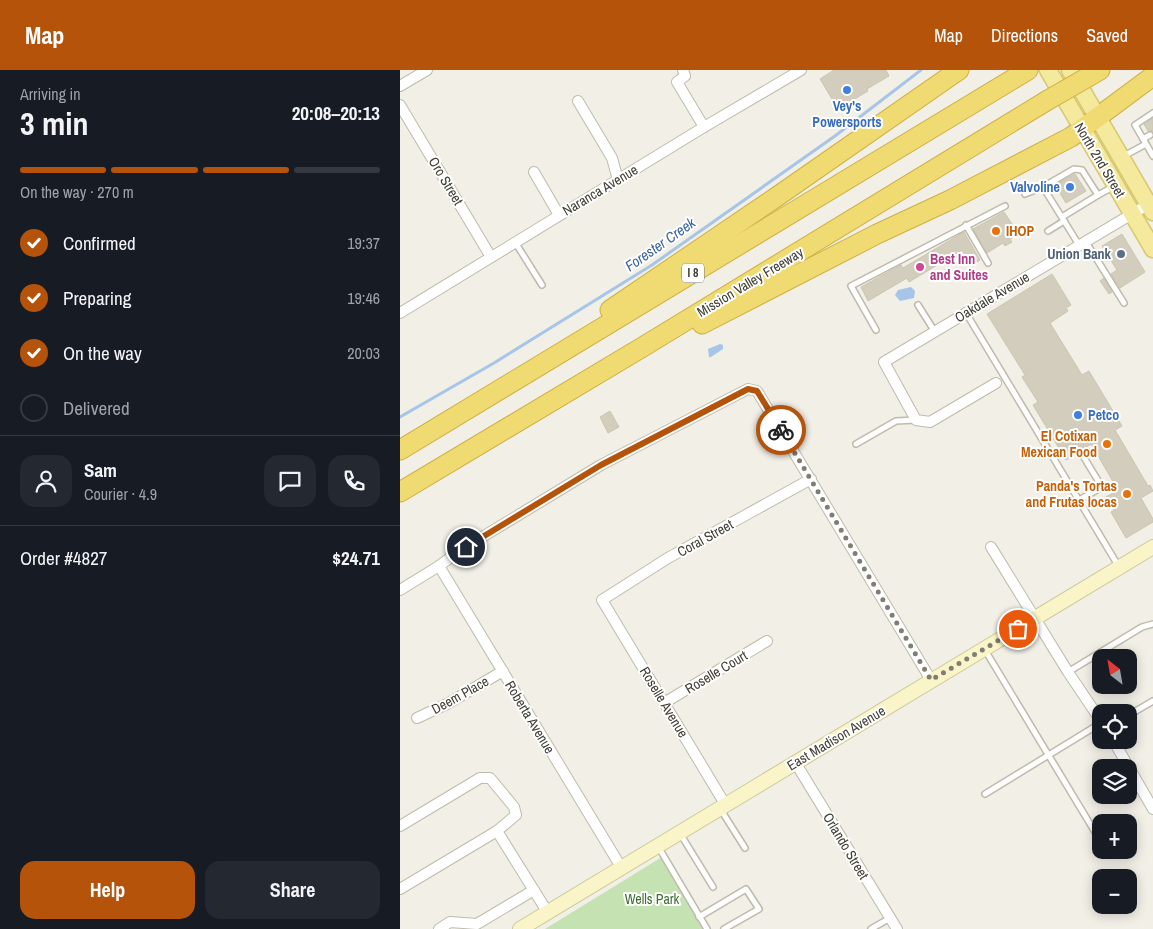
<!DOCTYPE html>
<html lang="en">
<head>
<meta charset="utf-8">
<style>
	:root { --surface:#171b24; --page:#242831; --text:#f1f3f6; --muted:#9ea1a6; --line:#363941; --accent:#b45309 }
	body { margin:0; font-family:"Archivo Narrow",sans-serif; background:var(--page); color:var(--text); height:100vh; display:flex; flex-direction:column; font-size:19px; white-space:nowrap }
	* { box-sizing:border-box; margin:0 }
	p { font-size:16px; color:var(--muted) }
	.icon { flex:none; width:28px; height:28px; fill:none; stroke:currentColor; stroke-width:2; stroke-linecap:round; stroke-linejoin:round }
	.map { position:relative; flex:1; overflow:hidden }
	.drawer { display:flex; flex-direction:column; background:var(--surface); width:400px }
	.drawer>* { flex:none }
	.needle { width:32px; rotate:329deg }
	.controls { position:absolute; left:692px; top:579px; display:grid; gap:10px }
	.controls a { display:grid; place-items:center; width:45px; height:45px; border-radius:10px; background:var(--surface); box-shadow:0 2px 12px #0003; font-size:25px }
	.pin { position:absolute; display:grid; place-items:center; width:42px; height:42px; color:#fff; margin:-21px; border:2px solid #fff; border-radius:50%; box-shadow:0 1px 5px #0007 }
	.courier { position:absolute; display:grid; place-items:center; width:50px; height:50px; margin:-25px; border:4px solid #b45309; border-radius:50%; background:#fff; color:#222; box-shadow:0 1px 6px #0007 }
	.headline em { font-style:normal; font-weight:700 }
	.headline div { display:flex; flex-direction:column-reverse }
	.headline { display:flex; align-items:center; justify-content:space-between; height:85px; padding:0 20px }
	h1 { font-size:32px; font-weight:700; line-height:38px }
	.bar { display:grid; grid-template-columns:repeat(4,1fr); gap:8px 5px; align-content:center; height:60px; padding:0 20px }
	.bar i { height:6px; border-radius:4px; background:var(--line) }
	.bar .selected { background:var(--accent) }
	.bar p { grid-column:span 4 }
	.line { display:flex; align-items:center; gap:12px; padding:0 20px; border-top:1px solid var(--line) }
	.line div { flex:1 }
	.round { display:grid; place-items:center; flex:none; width:52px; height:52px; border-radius:15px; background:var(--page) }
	ol { padding:0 20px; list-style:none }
	li { display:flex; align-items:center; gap:15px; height:55px }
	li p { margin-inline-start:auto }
	li .icon { padding:5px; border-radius:50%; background:var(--accent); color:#fff; stroke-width:4 }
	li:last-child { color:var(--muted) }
	li i { width:28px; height:28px; border:2px solid var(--line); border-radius:50% }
	.action { display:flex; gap:10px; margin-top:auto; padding:10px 20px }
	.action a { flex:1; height:58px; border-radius:15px; background:var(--accent); color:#fff; font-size:20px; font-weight:700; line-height:58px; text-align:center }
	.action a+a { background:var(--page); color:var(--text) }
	header { display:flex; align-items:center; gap:30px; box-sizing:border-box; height:70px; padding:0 25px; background:var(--accent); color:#fff }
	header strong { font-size:24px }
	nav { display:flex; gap:28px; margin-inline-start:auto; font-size:18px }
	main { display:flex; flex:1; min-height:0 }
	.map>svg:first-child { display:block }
	.green { fill:#c5e2b2 }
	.water { fill:#a7c4e9 }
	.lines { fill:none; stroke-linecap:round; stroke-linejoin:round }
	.stream { stroke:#a7c4e9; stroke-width:3 }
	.building { fill:#d2cdbc; stroke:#ccc5b0 }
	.lane-casing { stroke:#bfbbac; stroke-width:8 }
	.street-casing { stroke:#bfbbac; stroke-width:12 }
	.secondary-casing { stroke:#cdc799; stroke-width:16 }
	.primary-casing { stroke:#d7c86e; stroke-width:19 }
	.highway-casing { stroke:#ceb043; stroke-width:21 }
	.lane { stroke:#fff; stroke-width:5 }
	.street { stroke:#fff; stroke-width:10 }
	.secondary { stroke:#f9f5c8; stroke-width:14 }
	.primary { stroke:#f4e99c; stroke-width:16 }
	.highway { stroke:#f0da72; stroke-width:19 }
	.highway-bridge-casing { stroke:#ceb043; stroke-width:21; stroke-linecap:butt }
	.highway-bridge { stroke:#f0da72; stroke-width:19 }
	.done { stroke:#807d74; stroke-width:5; stroke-dasharray:0 9 }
	.route { stroke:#b45309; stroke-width:6 }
	.shop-dot { fill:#3f7fe0; stroke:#fff; stroke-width:2 }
	.food-dot { fill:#e8710a; stroke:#fff; stroke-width:2 }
	.service-dot { fill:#5c6f8a; stroke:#fff; stroke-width:2 }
	.hotel-dot { fill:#d1479c; stroke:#fff; stroke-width:2 }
	.labels { text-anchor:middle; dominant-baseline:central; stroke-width:4; stroke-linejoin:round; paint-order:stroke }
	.shield { fill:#fff; stroke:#7b7972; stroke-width:1 }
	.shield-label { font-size:12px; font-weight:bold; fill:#434036 }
	.shop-label { font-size:14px; font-weight:bold; fill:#366cbe; stroke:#fff }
	.street-label { font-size:14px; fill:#434036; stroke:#fff }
	.food-label { font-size:14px; font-weight:bold; fill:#c56008; stroke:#fff; text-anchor:end }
	.service-label { font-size:14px; font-weight:bold; fill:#4e5e75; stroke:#fff; text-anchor:end }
	.hotel-label { font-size:14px; font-weight:bold; fill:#b23c85; stroke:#fff; text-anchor:start }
	.park-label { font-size:14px; fill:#3d6f2f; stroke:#fff }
	.water-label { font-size:15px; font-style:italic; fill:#3a67a4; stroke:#fff }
</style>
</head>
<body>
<header>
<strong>Map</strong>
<nav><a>Map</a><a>Directions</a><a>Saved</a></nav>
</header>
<main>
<section class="drawer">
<div class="headline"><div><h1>3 min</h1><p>Arriving in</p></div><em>20:08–20:13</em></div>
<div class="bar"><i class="selected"></i><i class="selected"></i><i class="selected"></i><i></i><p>On the way · 270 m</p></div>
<ol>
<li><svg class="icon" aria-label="check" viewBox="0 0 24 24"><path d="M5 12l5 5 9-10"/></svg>Confirmed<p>19:37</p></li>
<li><svg class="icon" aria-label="check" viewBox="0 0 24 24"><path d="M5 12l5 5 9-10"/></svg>Preparing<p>19:46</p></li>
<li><svg class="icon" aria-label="check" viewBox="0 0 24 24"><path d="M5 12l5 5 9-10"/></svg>On the way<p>20:03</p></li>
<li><i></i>Delivered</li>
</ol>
<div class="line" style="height:90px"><a class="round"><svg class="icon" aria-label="person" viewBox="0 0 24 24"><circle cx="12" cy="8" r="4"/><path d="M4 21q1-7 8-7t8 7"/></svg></a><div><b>Sam</b><p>Courier · 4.9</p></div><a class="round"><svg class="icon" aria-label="chat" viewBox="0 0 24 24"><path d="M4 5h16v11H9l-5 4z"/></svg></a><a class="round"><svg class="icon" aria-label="phone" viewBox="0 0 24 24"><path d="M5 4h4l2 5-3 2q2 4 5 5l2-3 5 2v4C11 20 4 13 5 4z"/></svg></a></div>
<div class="line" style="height:65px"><div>Order #4827</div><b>$24.71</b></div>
<div class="action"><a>Help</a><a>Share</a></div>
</section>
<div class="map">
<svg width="753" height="859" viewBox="0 0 753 859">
	<rect width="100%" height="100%" fill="#f1efe6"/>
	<path class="green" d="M262 787 306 859H145Z"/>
	<g class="water">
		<path d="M511 217 515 221 514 228 500 231 495 225 498 220Z"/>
		<path d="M320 274 323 275V279L311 287H309L308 279Z"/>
	</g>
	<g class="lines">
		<path class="stream" d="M0 347 94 293 252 195 435 66 521 0"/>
	</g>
	<g class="building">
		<path d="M434 0H486L489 6 467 19 468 21 438 39 420 9Z"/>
		<path d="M753 48V62L748 61 744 54Z"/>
		<path d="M675 104 686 121 666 133 655 115Z"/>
		<path d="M604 142 619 164 610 169 612 172 605 176 603 173 587 183 573 159Z"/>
		<path d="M564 162 580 190 571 195 562 180 509 212 507 208 468 231 461 217 501 195 503 198Z"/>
		<path d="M722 164 745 202 720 218 711 204 717 200 702 176Z"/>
		<path d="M652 204 671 235 666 238 668 241 650 253 682 305 689 301 722 356 715 360 748 416 750 415 753 421 741 428 753 449V452L726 468 711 442 714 441 706 427 718 420 691 374 666 390 633 335 638 332 622 307 625 305 587 244Z"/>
		<path d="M704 208 712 222 709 224 700 211Z"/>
		<path d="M210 341 219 357 208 363 200 347Z"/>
	</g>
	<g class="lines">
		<g class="lane-casing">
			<g id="lane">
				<path d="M753 43 735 55 753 86"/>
				<path d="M743 69 750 65"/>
				<path d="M722 87 746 74"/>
				<path d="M625 124 643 117"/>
				<path d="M662 147 698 125"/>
				<path d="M566 155 588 193"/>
				<path d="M648 161 664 151"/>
				<path d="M115 172 142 215"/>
				<path d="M686 172 724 233"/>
				<path d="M679 175 643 117 674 99 682 100 698 125 713 117"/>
				<path d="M518 235 535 262"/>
				<path d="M566 243 719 497"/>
				<path d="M476 260 451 216 605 136"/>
				<path d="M456 374 496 351 516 350"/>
				<path d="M679 430 702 417 683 386"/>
				<path d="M585 580 701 772"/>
				<path d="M668 602 742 557 753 554"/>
				<path d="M729 645 753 631"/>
				<path d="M585 724 701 653"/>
				<path d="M321 740 345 778"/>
				<path d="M281 765 313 817"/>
				<path d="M259 778 307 859"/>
				<path d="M706 780V781"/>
				<path d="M299 847 346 819 359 839 324 859"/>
				<path d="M471 859 490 848"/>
			</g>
		</g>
		<g class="street-casing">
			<g id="street">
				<path d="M283 0 285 6 277 12 304 57"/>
				<path d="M0 16 27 0"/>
				<path d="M178 31 212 88 218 110"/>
				<path d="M0 35 91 187"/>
				<path d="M134 102 159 145"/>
				<path d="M0 243 304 57 401 0"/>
				<path d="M596 313 530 352 516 350 484 292 752 132"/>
				<path d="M591 477 668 602 701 651"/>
				<path d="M39 496 221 797"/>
				<path d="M0 520 39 496 55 484 79 469 201 395 348 319 357 321 531 610"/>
				<path d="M264 633 367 571"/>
				<path d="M17 648 47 634 103 601"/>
				<path d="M713 670 753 739"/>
				<path d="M395 692 497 859"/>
				<path d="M325 734 202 530 268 488 411 409"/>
				<path d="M0 756 80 708H90L114 737 116 745 97 761 0 819"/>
				<path d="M97 761 148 843"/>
				<path d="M39 859 50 852 77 854 134 820"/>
			</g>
		</g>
		<g class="secondary-casing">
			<path id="secondary" d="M120 859 753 477"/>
		</g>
		<g class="primary-casing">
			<g id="primary">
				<path d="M648 0 753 179"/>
				<path d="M670 0 753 142"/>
			</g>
		</g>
		<g class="highway-casing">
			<g id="highway">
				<path d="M688 7 700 0"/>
				<path d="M210 240 375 128 559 0"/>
				<path d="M302 254 477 164 550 130 671 67 753 6"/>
				<path d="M0 380 628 0"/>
				<path d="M0 422 241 278 648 30"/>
			</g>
		</g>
		<use href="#lane" class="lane"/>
		<use href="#street" class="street"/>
		<use href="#secondary" class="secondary"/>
		<use href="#primary" class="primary"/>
		<use href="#highway" class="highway"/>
		<g class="highway-bridge-casing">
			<path id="highway-bridge" d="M648 30 688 7"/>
		</g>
		<use href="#highway-bridge" class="highway-bridge"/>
	</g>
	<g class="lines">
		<path class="done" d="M381 360 531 610 618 559"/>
		<path class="route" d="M66 477 201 395 348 319 357 321 381 360"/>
	</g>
	<g class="shop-dot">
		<circle cx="447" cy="20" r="5"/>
		<circle cx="670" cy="117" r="5"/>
		<circle cx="678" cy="345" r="5"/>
	</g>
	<g class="food-dot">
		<circle cx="596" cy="161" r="5"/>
		<circle cx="707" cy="374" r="5"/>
		<circle cx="727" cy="424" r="5"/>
	</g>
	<circle class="service-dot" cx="721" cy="184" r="5"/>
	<circle class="hotel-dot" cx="520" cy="197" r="5"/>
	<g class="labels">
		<rect class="shield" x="282" y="193.5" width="22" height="19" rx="4"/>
		<g class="shield-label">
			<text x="293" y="203">I 8</text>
		</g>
		<g class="shop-label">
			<text x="447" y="36">Vey's<tspan x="447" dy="16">Powersports</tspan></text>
			<text x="660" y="117" text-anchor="end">Valvoline</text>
			<text x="688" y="345" text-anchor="start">Petco</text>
		</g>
		<g class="street-label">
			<text transform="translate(700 90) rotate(59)">North 2nd Street</text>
			<text transform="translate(46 111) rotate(59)">Oro Street</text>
			<text transform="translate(200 120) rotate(-31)">Naranca Avenue</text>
			<text transform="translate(350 212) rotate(-31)">Mission Valley Freeway</text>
			<text transform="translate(592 227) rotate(-31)">Oakdale Avenue</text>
			<text transform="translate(305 468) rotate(-29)">Coral Street</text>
			<text transform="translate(316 602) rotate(-31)">Roselle Court</text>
			<text transform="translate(60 625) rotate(-29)">Deem Place</text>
			<text transform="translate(264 632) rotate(59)">Roselle Avenue</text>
			<text transform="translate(130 647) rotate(59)">Roberta Avenue</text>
			<text transform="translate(436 668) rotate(-31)">East Madison Avenue</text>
			<text transform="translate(446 776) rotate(59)">Orlando Street</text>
		</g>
		<g class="food-label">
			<text x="606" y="161" text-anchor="start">IHOP</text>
			<text x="697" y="366">El Cotixan<tspan x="697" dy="16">Mexican Food</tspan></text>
			<text x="717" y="416">Panda's Tortas<tspan x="717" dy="16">and Frutas locas</tspan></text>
		</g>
		<g class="service-label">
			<text x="711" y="184">Union Bank</text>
		</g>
		<g class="hotel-label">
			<text x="530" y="189">Best Inn<tspan x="530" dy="16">and Suites</tspan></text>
		</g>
		<g class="park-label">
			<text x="252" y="829">Wells Park</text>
		</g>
		<g class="water-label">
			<text transform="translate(260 174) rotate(-35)">Forester Creek</text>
		</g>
	</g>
</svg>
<div class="controls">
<a><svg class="needle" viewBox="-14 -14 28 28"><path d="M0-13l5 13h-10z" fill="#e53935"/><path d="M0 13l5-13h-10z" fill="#9ea1a6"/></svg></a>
<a><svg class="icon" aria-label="locate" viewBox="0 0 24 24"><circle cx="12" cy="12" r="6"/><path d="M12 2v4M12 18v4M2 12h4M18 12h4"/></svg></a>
<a><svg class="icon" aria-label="layers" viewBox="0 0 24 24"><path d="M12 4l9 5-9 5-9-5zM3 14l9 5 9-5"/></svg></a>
<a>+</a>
<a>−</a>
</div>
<div class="pin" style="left:618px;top:559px;background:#ea580c"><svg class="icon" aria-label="bag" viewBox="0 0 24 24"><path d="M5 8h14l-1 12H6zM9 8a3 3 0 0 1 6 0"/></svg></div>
<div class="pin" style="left:66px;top:477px;background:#1f2937"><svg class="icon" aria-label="home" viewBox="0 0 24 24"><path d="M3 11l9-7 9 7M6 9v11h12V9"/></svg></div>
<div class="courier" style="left:381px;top:360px"><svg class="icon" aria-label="bike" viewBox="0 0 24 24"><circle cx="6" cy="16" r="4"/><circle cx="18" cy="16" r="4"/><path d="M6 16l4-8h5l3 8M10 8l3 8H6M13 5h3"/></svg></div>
</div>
</main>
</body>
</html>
